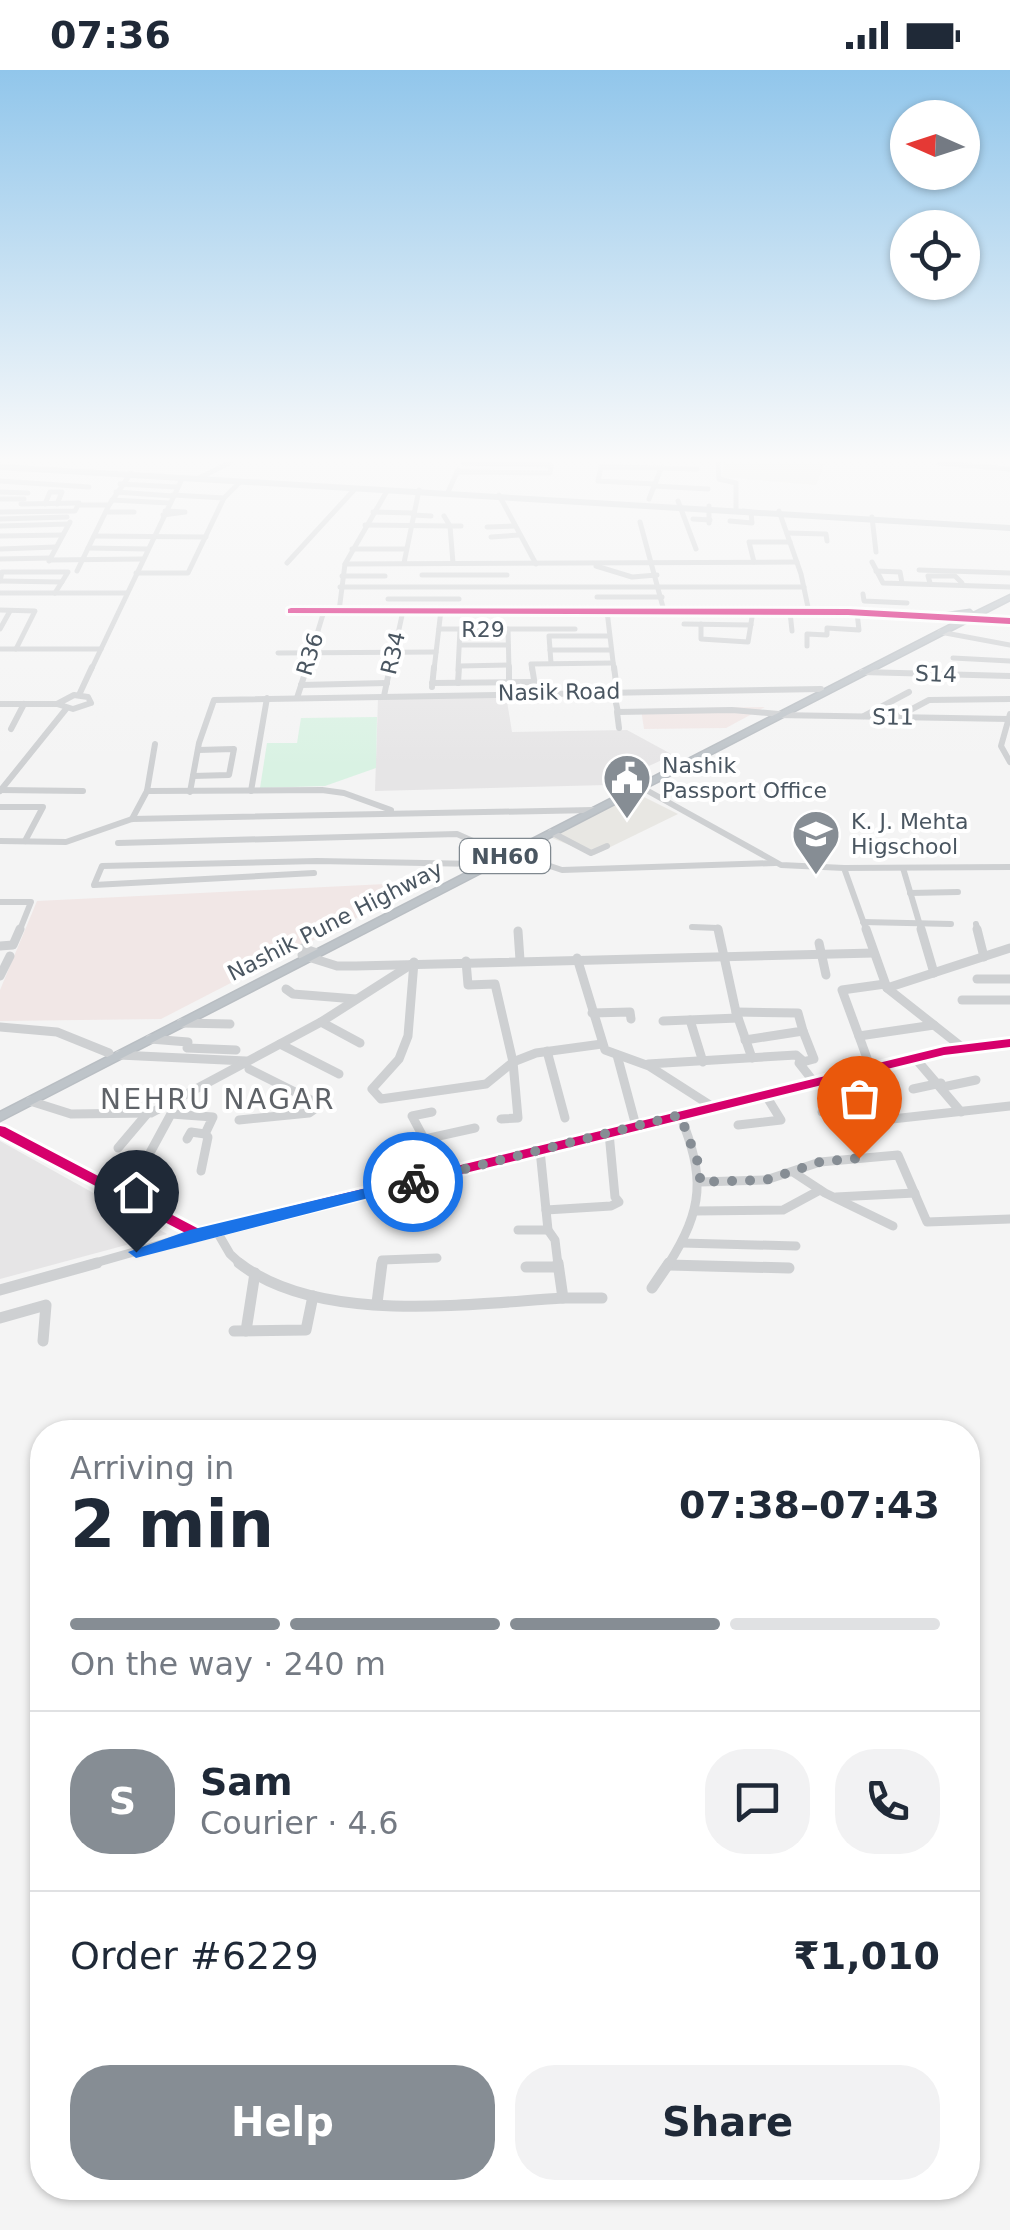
<!DOCTYPE html>
<html lang="en">
<head>
<meta charset="utf-8">
<style>
	:root { --surface:#fff; --page:#f2f2f3; --text:#1f2937; --muted:#747a83; --line:#e0e1e3; --accent:#868d94 }
	body { margin:0; font-family:"DejaVu Sans",sans-serif; background:var(--page); color:var(--text); height:100vh; display:flex; flex-direction:column; font-size:38px; white-space:nowrap }
	* { box-sizing:border-box; margin:0 }
	p { font-size:32px; color:var(--muted) }
	.icon { flex:none; width:55px; height:55px; fill:none; stroke:currentColor; stroke-width:2; stroke-linecap:round; stroke-linejoin:round }
	.map { position:relative; flex:1; overflow:hidden }
	.side { position:absolute; left:30px; top:1350px; width:950px; height:780px; display:flex; flex-direction:column; background:var(--surface); border-radius:40px; box-shadow:0 2px 8px #0004 }
	.side>* { flex:none }
	.needle { width:65px; rotate:273deg }
	.buttons { position:absolute; left:890px; top:30px; display:grid; gap:20px }
	.buttons a { display:grid; place-items:center; width:90px; height:90px; border-radius:50%; background:var(--surface); box-shadow:0 2px 8px #0004; font-size:50px }
	.pin { position:absolute; display:grid; place-items:center; width:85px; height:85px; color:#fff; margin:-102px -42px; border-radius:50% 50% 50% 0; rotate:-45deg; box-shadow:0 0 10px #0007 }
	.pin .icon { rotate:45deg }
	.courier { position:absolute; display:grid; place-items:center; width:100px; height:100px; margin:-50px; border:8px solid #1a73e8; border-radius:50%; background:#fff; color:#222; box-shadow:0 2px 12px #0007 }
	.head em { font-style:normal; font-weight:700 }
	.head div { display:flex; flex-direction:column-reverse }
	.head { display:flex; align-items:center; justify-content:space-between; height:170px; padding:0 40px }
	h1 { font-size:65px; font-weight:700; line-height:75px }
	.bar { display:grid; grid-template-columns:repeat(4,1fr); gap:15px 10px; align-content:center; height:120px; padding:0 40px }
	.bar i { height:12px; border-radius:8px; background:var(--line) }
	.bar .selected { background:var(--accent) }
	.bar p { grid-column:span 4 }
	.line { display:flex; align-items:center; gap:25px; padding:0 40px; border-top:2px solid var(--line) }
	.line div { flex:1 }
	.round { display:grid; place-items:center; flex:none; width:105px; height:105px; border-radius:40px; background:var(--page) }
	.cta { display:flex; gap:20px; margin-top:auto; padding:20px 40px }
	.cta a { flex:1; height:115px; border-radius:40px; background:var(--accent); color:#fff; font-size:40px; font-weight:700; line-height:115px; text-align:center }
	.cta a+a { background:var(--page); color:var(--text) }
	.status { display:flex; justify-content:space-between; align-items:center; height:70px; padding:0 50px; background:var(--surface); direction:ltr }
	.status svg { height:28px; fill:currentColor }
	.map>svg:first-child { display:block }
	.commercial { fill:#e8e7e3 }
	.education { fill:#e6e5e6 }
	.medical { fill:#f1e7e6 }
	.green { fill:#d9f2e3 }
	.lines { fill:none; stroke-linecap:round; stroke-linejoin:round }
	.highway-casing { stroke:#b9bec3; stroke-width:3 }
	.minor-far3 { stroke:#ced0d2; stroke-width:5 }
	.minor-far2 { stroke:#ced0d2; stroke-width:6 }
	.minor-far1 { stroke:#ced0d2; stroke-width:9 }
	.minor { stroke:#ced0d2; stroke-width:11 }
	.major { stroke:#caced1; stroke-width:6 }
	.highway { fill:#bec4c9; fill-rule:evenodd }
	.cycleway-casing { stroke:#fff; stroke-width:6 }
	.cycleway { fill:#d6006c; fill-rule:evenodd }
	.route { fill:#1a73e8 }
	.done { stroke:#868d94; stroke-width:10; stroke-dasharray:0 18 }
	.labels { text-anchor:middle; dominant-baseline:central; stroke-width:8; stroke-linejoin:round; paint-order:stroke }
	.far-street-label { font-size:22px; fill:#4a5661; stroke:#fff }
	.far-poi-label { font-size:22px; fill:#4a5661; stroke:#fff; text-anchor:start }
	.shield { fill:#fff; stroke:#808990; stroke-width:2.5 }
	.shield-label { font-size:22px; font-weight:bold; fill:#4a5661 }
	.neighbourhood-label { font-size:28px; letter-spacing:2.5px; fill:#5f6368; stroke:#fff }
</style>
</head>
<body>
<div class="status"><b>07:36</b><svg viewBox="0 0 49 12"><path d="M0 12V9h3v3zM5 12V6h3v6zM10 12V3h3v9zM15 12V0h3v12zM26 1h20v11H26zM47 4h2v5h-2z"/></svg></div>
<div class="map">
<svg width="1010" height="2160" viewBox="0 0 1010 2160">
	<rect width="100%" height="100%" fill="#f4f4f4"/>
	<g class="commercial">
		<path d="M723 393H825L816 415 722 407Z"/>
		<path d="M636 723 678 744 594 785 552 768Z"/>
	</g>
	<g class="education">
		<path d="M506 625 512 662 627 660 673 685 607 715 375 721 378 628Z"/>
		<path d="M0 1071 167 1164 0 1209Z"/>
	</g>
	<g class="medical">
		<path d="M765 637 726 658 644 659 641 639Z"/>
		<path d="M426 812 161 949 0 951V920L37 831Z"/>
	</g>
	<path class="green" d="M377 647 376 698 325 716 260 718 267 673H297L301 648Z"/>
	<g class="lines">
		<g class="highway-casing">
			<path id="highway" d="M1010 525V530L0 1051V1042L971 544 938 549H935V545L970 540 973 543Z"/>
		</g>
		<g class="minor-far3">
			<path d="M463 393 551 395"/>
			<path d="M718 393 719 409 736 413V438"/>
			<path d="M939 393 1010 399"/>
			<path d="M601 397 661 398 655 414 598 411Z"/>
			<path d="M661 398 697 399"/>
			<path d="M457 402 550 403 551 395"/>
			<path d="M197 409 229 393"/>
			<path d="M0 411 89 417"/>
			<path d="M120 414 177 417"/>
			<path d="M654 416 708 419"/>
			<path d="M0 422 28 423"/>
			<path d="M116 422 173 426"/>
			<path d="M448 422 458 400"/>
			<path d="M499 425 536 494"/>
			<path d="M224 428 240 412"/>
			<path d="M0 429H24"/>
			<path d="M649 429 655 414"/>
			<path d="M112 430 169 433"/>
			<path d="M678 431 696 479"/>
			<path d="M21 434 79 433"/>
			<path d="M45 434 50 422H62L57 434"/>
			<path d="M709 436V453"/>
			<path d="M779 441 801 504 809 542"/>
			<path d="M0 442 75 441 78 435H109L131 403"/>
			<path d="M106 442H134"/>
			<path d="M373 442 414 443"/>
			<path d="M163 445 185 442 165 441"/>
			<path d="M413 445 431 446"/>
			<path d="M444 446 450 456H461"/>
			<path d="M872 447 876 482"/>
			<path d="M0 449 67 447"/>
			<path d="M693 449 710 450"/>
			<path d="M730 451 752 453 751 442 743 441"/>
			<path d="M640 452 664 541"/>
			<path d="M365 455 450 456 453 493"/>
			<path d="M0 456 69 454"/>
			<path d="M487 457 514 456"/>
			<path d="M787 463 826 464 827 471"/>
			<path d="M0 466 63 465"/>
			<path d="M94 466 206 467"/>
			<path d="M491 467 519 465"/>
			<path d="M88 478 147 479"/>
			<path d="M0 479 56 477"/>
			<path d="M352 479H406"/>
			<path d="M0 489 51 488"/>
			<path d="M50 490 142 489"/>
			<path d="M49 491 70 452"/>
			<path d="M754 492 749 472H790"/>
			<path d="M872 492 883 513 1010 517"/>
			<path d="M287 493 354 420"/>
			<path d="M404 493 419 420"/>
			<path d="M345 494 797 492"/>
			<path d="M596 496 632 507 657 505"/>
			<path d="M919 500 1010 503"/>
			<path d="M77 501 109 435"/>
			<path d="M876 501 900 502 902 513"/>
			<path d="M136 503H188L224 428 173 425"/>
			<path d="M422 505H507"/>
			<path d="M342 506H385"/>
			<path d="M0 511 2 502H68L55 523"/>
			<path d="M0 511 62 512"/>
			<path d="M930 513 928 506H955L962 513"/>
			<path d="M340 517H804"/>
			<path d="M0 523H127"/>
			<path d="M863 524 864 531 907 533"/>
			<path d="M597 527H662"/>
			<path d="M388 529H459"/>
			<path d="M0 540 35 541 16 579"/>
			<path d="M291 541 848 542 1010 551"/>
			<path d="M339 541 345 494 387 421"/>
			<path d="M607 541 614 600"/>
			<path d="M790 542 792 561"/>
			<path d="M684 554 751 555"/>
			<path d="M701 554V569L748 572 753 541"/>
			<path d="M0 559 10 541"/>
			<path d="M439 559H575"/>
			<path d="M508 559 509 600"/>
			<path d="M940 562 1010 575"/>
			<path d="M460 575H508"/>
			<path d="M807 576V564L827 565V558L859 560 857 543"/>
			<path d="M0 579H101"/>
			<path d="M550 580H610"/>
			<path d="M278 583 436 582"/>
			<path d="M953 588 1010 591"/>
			<path d="M551 593 549 566H608"/>
			<path d="M459 596 509 595"/>
			<path d="M91 600 183 407"/>
			<path d="M306 600 324 541"/>
			<path d="M390 600 403 541"/>
			<path d="M434 600 441 540"/>
			<path d="M458 600 460 559"/>
			<path d="M532 600 531 594 613 593"/>
		</g>
		<g class="minor-far2">
			<path d="M509 597V613"/>
			<path d="M532 597 536 622"/>
			<path d="M614 597 617 620"/>
			<path d="M862 602 1010 606"/>
			<path d="M432 613 534 612"/>
			<path d="M458 613 459 597"/>
			<path d="M301 615 387 613"/>
			<path d="M432 617 434 597"/>
			<path d="M613 620 618 642 732 640 779 644"/>
			<path d="M74 625 88 627 91 633 73 639 57 634Z"/>
			<path d="M79 625 92 597"/>
			<path d="M384 626 390 597"/>
			<path d="M297 628 307 597"/>
			<path d="M0 634H57"/>
			<path d="M617 642 619 658"/>
			<path d="M1010 644 1001 676 1010 692"/>
			<path d="M777 645 1009 649"/>
			<path d="M864 646 909 622"/>
			<path d="M897 647 929 630 1010 629"/>
			<path d="M11 659 24 634"/>
			<path d="M193 706 229 705 234 679 198 680"/>
			<path d="M639 716 781 795 844 798 867 862"/>
			<path d="M0 720 83 721"/>
			<path d="M0 721 66 639"/>
			<path d="M147 721 322 720 344 723 391 740"/>
			<path d="M251 721 267 628"/>
			<path d="M190 722 199 673 214 630 821 619"/>
			<path d="M0 737H43L25 771"/>
			<path d="M132 749 147 721 155 674"/>
			<path d="M551 762 591 783 607 776"/>
			<path d="M0 771 66 772 132 749 593 740"/>
			<path d="M118 773 457 764 500 783"/>
			<path d="M511 783 562 800 775 793"/>
			<path d="M844 798 1010 797"/>
			<path d="M903 798 922 862"/>
			<path d="M314 803 94 815 102 796 317 791 478 794"/>
			<path d="M910 823 958 822"/>
			<path d="M0 832H31L19 862"/>
			<path d="M863 852 951 854"/>
			<path d="M976 854 978 862"/>
			<path d="M692 857 718 858 719 862"/>
		</g>
		<g class="minor-far1">
			<path d="M718 859 736 942 752 988"/>
			<path d="M866 859 887 918 963 978"/>
			<path d="M921 859 934 903"/>
			<path d="M977 859 984 887"/>
			<path d="M518 861 520 890"/>
			<path d="M819 873 826 905"/>
			<path d="M0 876 13 875 20 859"/>
			<path d="M302 878 317 883"/>
			<path d="M302 885 337 896H356L874 883"/>
			<path d="M577 888 605 980 649 996 713 1037"/>
			<path d="M466 891 468 915 495 914 513 992 518 1048 501 1049"/>
			<path d="M414 892 408 966 399 989 372 1019 381 1029 486 1014 513 992 536 983 602 974"/>
			<path d="M0 906 10 886"/>
			<path d="M977 909H1010"/>
			<path d="M887 918 1010 878"/>
			<path d="M286 919 293 924 356 929"/>
			<path d="M962 930H1010"/>
			<path d="M736 942 798 943 803 961 745 970"/>
			<path d="M592 943 630 942 631 949"/>
			<path d="M690 950 703 992"/>
			<path d="M663 951 738 948"/>
			<path d="M321 952 360 973"/>
			<path d="M181 953 230 954"/>
			<path d="M0 957 57 962 109 983"/>
			<path d="M803 961 814 989 799 993 814 1012"/>
			<path d="M859 966 934 955"/>
			<path d="M150 969 188 972 187 978 236 980"/>
			<path d="M280 974 339 1004"/>
			<path d="M547 981 565 1048"/>
			<path d="M119 985 246 991"/>
			<path d="M617 985 636 1056"/>
			<path d="M915 988 961 1042"/>
			<path d="M648 994 796 985 804 992"/>
			<path d="M871 999 842 920 885 914"/>
			<path d="M943 1017 976 1010"/>
			<path d="M913 1019 941 1013"/>
			<path d="M30 1031 71 1044 151 1043 321 952 412 894"/>
			<path d="M432 1042 412 1046 443 1104"/>
			<path d="M822 1042 885 1030 858 1002"/>
			<path d="M892 1049 1010 1036"/>
			<path d="M239 1050 309 1043 316 1038 315 1032 249 999"/>
			<path d="M738 1055 781 1050 765 1024"/>
			<path d="M0 1060 197 1164 944 981 1010 973"/>
			<path d="M187 1069 191 1062 205 1064"/>
			<path d="M425 1069 475 1058"/>
			<path d="M118 1078 146 1045"/>
			<path d="M540 1080 548 1160 555 1170 558 1195"/>
			<path d="M793 1102 825 1123 893 1156"/>
			<path d="M700 1112 766 1110 820 1092 898 1085 927 1152 1010 1149"/>
			<path d="M121 1124 145 1092 171 1044 213 1047 205 1064 208 1067 201 1101"/>
			<path d="M836 1127 915 1123"/>
			<path d="M546 1140 611 1136 619 1132 615 1127 609 1063"/>
			<path d="M696 1141 783 1140 820 1120"/>
			<path d="M216 1160 230 1184 242 1195"/>
			<path d="M518 1160H548"/>
			<path d="M682 1173 796 1176"/>
			<path d="M88 1195 197 1164"/>
			<path d="M381 1195 382 1190 437 1188"/>
			<path d="M668 1195C704 1138 705 1107 680 1045"/>
		</g>
		<g class="minor">
			<path d="M239 1193C319 1255 467 1234 563 1228"/>
			<path d="M558 1193 563 1228H602"/>
			<path d="M668 1195 789 1198"/>
			<path d="M526 1197H558"/>
			<path d="M652 1218 669 1193"/>
			<path d="M0 1220 97 1193"/>
			<path d="M377 1233 382 1193"/>
			<path d="M0 1248 46 1235 43 1271"/>
			<path d="M234 1261 306 1260 313 1226"/>
			<path d="M246 1261 255 1203"/>
		</g>
		<path class="major" d="M0 397 1010 458"/>
		<use href="#highway" class="highway"/>
		<g class="cycleway-casing">
			<g id="cycleway">
				<path d="M291 538 848 539 1010 548V554L848 545 288 543V539Z"/>
				<path d="M1010 969V977L944 985 197 1169 0 1066V1056L5 1057 199 1159 944 977Z"/>
			</g>
		</g>
		<use href="#cycleway" class="cycleway"/>
	</g>
	<linearGradient id="sky" x2="0" y2="1"><stop stop-color="#91c6eb"/><stop offset="0.56" stop-color="#fafafa"/><stop offset="1" stop-color="#fafafa" stop-opacity="0"/></linearGradient>
	<rect width="1010" height="696" fill="url(#sky)"/>
	<path class="route" d="M413 1107 419 1108V1115L136 1188 128 1182 190 1160Z"/>
	<g class="lines">
		<path class="done" d="M413 1112 680 1045 700 1098V1112L766 1110 820 1092 859 1088"/>
	</g>
	<defs>
		<g id="civic-pin" transform="scale(2.5)"><path d="M0 17L-7.5 6A9.5 9.5 0 1 1 7.5 6Z" fill="#868d94" stroke="#fff"/><path d="M-.6-6.5H3V-4.5H.6V-3L4-1V1h2V6H-6V1h2V-1L-.6-3ZM-1.2 2.5V6h2.4V2.5Z" fill="#fff"/></g>
		<g id="school-pin" transform="scale(2.5)"><path d="M0 17L-7.5 6A9.5 9.5 0 1 1 7.5 6Z" fill="#868d94" stroke="#fff"/><path d="M0-5L7-2L0 1L-7-2ZM-4 1L0 2.5L4 1V4Q0 6-4 4Z" fill="#fff"/></g>
	</defs>
	<g fill-rule="evenodd">
		<use href="#civic-pin" x="627" y="708"/>
		<use href="#school-pin" x="816" y="764"/>
	</g>
	<g class="labels">
		<g class="far-street-label">
			<text x="483" y="559">R29</text>
			<text transform="translate(393 583) rotate(-77)">R34</text>
			<text transform="translate(310 584) rotate(-73)">R36</text>
			<text transform="translate(936 604) rotate(2)">S14</text>
			<text transform="translate(559 622) rotate(-1)">Nasik Road</text>
			<text transform="translate(893 647) rotate(1)">S11</text>
			<text transform="translate(335 851) rotate(-27)">Nashik Pune Highway</text>
		</g>
		<g class="far-poi-label">
			<text x="662" y="695">Nashik<tspan x="662" dy="25">Passport Office</tspan></text>
			<text x="851" y="751">K. J. Mehta<tspan x="851" dy="25">Higschool</tspan></text>
		</g>
		<rect class="shield" x="460" y="769" width="90" height="34" rx="8"/>
		<g class="shield-label">
			<text x="505" y="786">NH60</text>
		</g>
		<g class="neighbourhood-label">
			<text x="218" y="1029">NEHRU NAGAR</text>
		</g>
	</g>
</svg>
<div class="buttons">
<a><svg class="needle" viewBox="-14 -14 28 28"><path d="M0-13l5 13h-10z" fill="#e53935"/><path d="M0 13l5-13h-10z" fill="#747a83"/></svg></a>
<a><svg class="icon" aria-label="locate" viewBox="0 0 24 24"><circle cx="12" cy="12" r="6"/><path d="M12 2v4M12 18v4M2 12h4M18 12h4"/></svg></a>
</div>
<div class="pin" style="left:859px;top:1088px;background:#ea580c"><svg class="icon" aria-label="bag" viewBox="0 0 24 24"><path d="M5 8h14l-1 12H6zM9 8a3 3 0 0 1 6 0"/></svg></div>
<div class="pin" style="left:136px;top:1182px;background:#1f2937"><svg class="icon" aria-label="home" viewBox="0 0 24 24"><path d="M3 11l9-7 9 7M6 9v11h12V9"/></svg></div>
<div class="courier" style="left:413px;top:1112px"><svg class="icon" aria-label="bike" viewBox="0 0 24 24"><circle cx="6" cy="16" r="4"/><circle cx="18" cy="16" r="4"/><path d="M6 16l4-8h5l3 8M10 8l3 8H6M13 5h3"/></svg></div>
<section class="side">
<div class="head"><div><h1>2 min</h1><p>Arriving in</p></div><em>07:38–07:43</em></div>
<div class="bar"><i class="selected"></i><i class="selected"></i><i class="selected"></i><i></i><p>On the way · 240 m</p></div>
<div class="line" style="height:180px"><b class="round" style="background:var(--accent);color:#fff">S</b><div><b>Sam</b><p>Courier · 4.6</p></div><a class="round"><svg class="icon" aria-label="chat" viewBox="0 0 24 24"><path d="M4 5h16v11H9l-5 4z"/></svg></a><a class="round"><svg class="icon" aria-label="phone" viewBox="0 0 24 24"><path d="M5 4h4l2 5-3 2q2 4 5 5l2-3 5 2v4C11 20 4 13 5 4z"/></svg></a></div>
<div class="line" style="height:130px"><div>Order #6229</div><b>₹1,010</b></div>
<div class="cta"><a>Help</a><a>Share</a></div>
</section>
</div>
</body>
</html>
